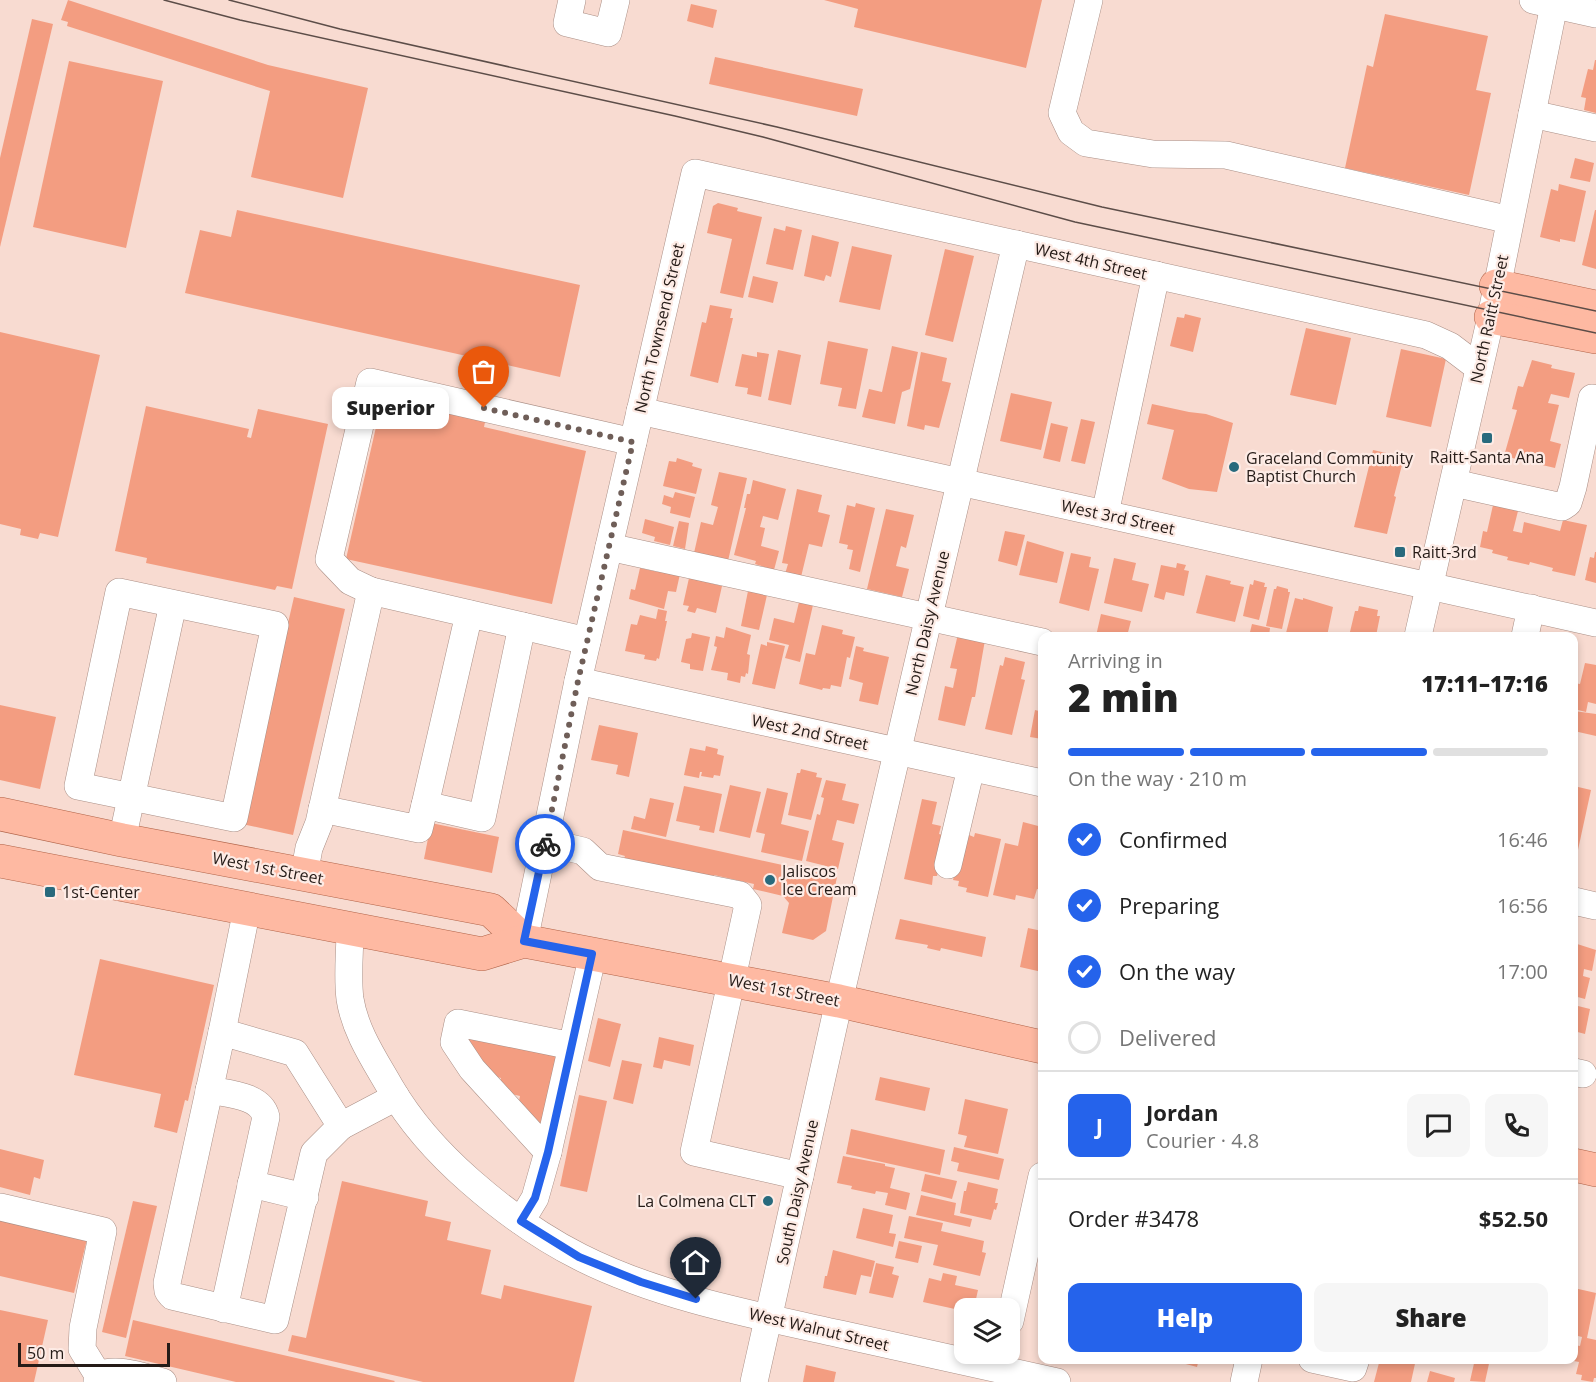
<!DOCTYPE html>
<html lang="en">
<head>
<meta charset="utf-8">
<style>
	:root { --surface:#fff; --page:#f6f6f6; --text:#222; --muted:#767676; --line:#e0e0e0; --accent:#2563eb }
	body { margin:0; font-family:"Open Sans",sans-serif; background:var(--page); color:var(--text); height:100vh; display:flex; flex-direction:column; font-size:22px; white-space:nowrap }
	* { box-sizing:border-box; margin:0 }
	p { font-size:20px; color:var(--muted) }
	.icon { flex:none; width:33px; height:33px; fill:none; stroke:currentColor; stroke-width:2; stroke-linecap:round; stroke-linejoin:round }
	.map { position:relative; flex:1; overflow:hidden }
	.drawer { position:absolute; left:1038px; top:632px; width:540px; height:732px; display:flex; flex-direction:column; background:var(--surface); border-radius:12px; box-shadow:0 3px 9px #0003 }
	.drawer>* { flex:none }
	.buttons { position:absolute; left:954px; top:1298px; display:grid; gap:12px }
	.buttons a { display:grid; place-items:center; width:66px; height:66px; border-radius:12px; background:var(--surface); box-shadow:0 3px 9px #0003; font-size:30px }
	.scale { position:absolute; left:18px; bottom:15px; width:152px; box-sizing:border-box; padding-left:6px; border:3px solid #251b17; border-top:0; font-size:16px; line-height:21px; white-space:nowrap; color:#251b17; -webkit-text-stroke:4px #fdebe5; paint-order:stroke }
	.pin { position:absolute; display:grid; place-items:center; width:51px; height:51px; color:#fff; margin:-62px -26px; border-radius:50% 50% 50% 0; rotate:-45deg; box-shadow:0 0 6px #0007 }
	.pin .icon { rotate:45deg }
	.courier { position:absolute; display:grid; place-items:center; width:60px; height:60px; margin:-30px; border:4px solid #2563eb; border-radius:50%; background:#fff; color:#222; box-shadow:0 2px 8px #0007 }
	.bubble { position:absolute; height:42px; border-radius:12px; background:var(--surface); box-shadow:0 3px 9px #0003; font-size:20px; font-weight:800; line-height:42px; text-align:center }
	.overview em { font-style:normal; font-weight:800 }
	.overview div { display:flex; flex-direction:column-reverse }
	.overview { display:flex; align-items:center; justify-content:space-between; height:102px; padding:0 30px }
	h1 { font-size:39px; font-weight:800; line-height:45px }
	.bar { display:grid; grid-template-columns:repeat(4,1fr); gap:9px 6px; align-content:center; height:72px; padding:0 30px }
	.bar i { height:8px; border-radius:4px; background:var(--line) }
	.bar .current { background:var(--accent) }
	.bar p { grid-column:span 4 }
	.line { display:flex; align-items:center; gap:15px; padding:0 30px; border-top:2px solid var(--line) }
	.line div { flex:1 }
	.round { display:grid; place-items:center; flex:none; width:63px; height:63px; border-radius:12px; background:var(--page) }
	ol { padding:0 30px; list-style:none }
	li { display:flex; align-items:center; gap:18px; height:66px }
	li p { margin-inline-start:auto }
	li .icon { padding:6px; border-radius:50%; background:var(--accent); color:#fff; stroke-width:4 }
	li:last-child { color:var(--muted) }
	li i { width:33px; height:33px; border:3px solid var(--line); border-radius:50% }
	.primary-button { display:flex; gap:12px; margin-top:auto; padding:12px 30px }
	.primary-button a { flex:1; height:69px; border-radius:12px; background:var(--accent); color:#fff; font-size:24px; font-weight:800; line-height:69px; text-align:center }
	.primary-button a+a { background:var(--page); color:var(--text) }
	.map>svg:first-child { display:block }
	.building { fill:#f39d81 }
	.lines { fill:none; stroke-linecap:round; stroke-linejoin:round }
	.minor-casing { stroke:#aa8f86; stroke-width:28 }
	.major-casing { stroke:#b16449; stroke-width:34 }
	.minor { stroke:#fff; stroke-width:27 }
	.major { stroke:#feb9a2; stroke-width:33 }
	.tram { stroke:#5c4d48; stroke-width:1.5 }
	.done { stroke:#6f5e58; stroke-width:6; stroke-dasharray:0 10.8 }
	.route { stroke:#2563eb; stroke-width:8 }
	.poi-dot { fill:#286a7d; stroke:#fdebe5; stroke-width:2 }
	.labels { text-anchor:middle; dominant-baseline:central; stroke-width:4.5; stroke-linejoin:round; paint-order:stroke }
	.street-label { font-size:16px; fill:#251b17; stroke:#fdebe5 }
	.poi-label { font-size:16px; fill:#251b17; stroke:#fdebe5; text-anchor:start }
</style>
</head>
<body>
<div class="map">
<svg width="1596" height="1382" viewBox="0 0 1596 1382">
	<rect width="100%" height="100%" fill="#f8dbd1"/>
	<g class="building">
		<path d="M68 0 268 65 368 88 343 198 251 177 270 91 67 26 68 22 61 20Z"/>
		<path d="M824 0H1042L1026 68 854 27 858 9Z"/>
		<path d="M691 4 717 10 713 28 687 21Z"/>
		<path d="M1385 14 1488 36 1476 90 1491 93 1469 195 1345 168 1367 65 1373 67Z"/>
		<path d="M32 19 53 24 0 247V158Z"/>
		<path d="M715 57 863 89 857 116 709 84Z"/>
		<path d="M1595 60H1596V113L1584 110 1586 98 1581 97 1588 69 1593 70Z"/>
		<path d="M69 61 163 81 126 248 33 227Z"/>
		<path d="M1575 158 1594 163 1590 182 1570 178Z"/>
		<path d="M1559 184 1586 191 1575 242 1560 239V242L1540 237 1551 189 1558 191Z"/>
		<path d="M718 203 738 208 737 211 762 217 743 298 720 293 732 239 707 233 713 206Z"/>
		<path d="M237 210 580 285 560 377 185 293 200 230 231 237Z"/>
		<path d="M1595 210H1596V269L1582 265Z"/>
		<path d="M786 226 802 230 793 270 766 264 774 228 785 231Z"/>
		<path d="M812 235 839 242 831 277 826 275 824 281 804 276Z"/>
		<path d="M852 246 892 255 880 310 839 302Z"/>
		<path d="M945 249 974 256 953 342 925 335Z"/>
		<path d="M753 276 778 282 773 303 748 297Z"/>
		<path d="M710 305 732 309 730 318H733L718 383 690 376 702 322 706 323Z"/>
		<path d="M1185 314 1201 318 1193 352 1170 346 1177 317 1184 318Z"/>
		<path d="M1306 328 1351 338 1336 405 1290 395Z"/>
		<path d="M0 332 100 355 58 537 40 533 38 539 20 535 21 529 0 524Z"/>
		<path d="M828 341 868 349 856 409 838 406 842 388 820 384Z"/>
		<path d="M892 346 918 352 910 389 902 392 895 424 862 417 869 389 882 392Z"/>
		<path d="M1401 349 1446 359 1431 427 1386 417Z"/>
		<path d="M778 350 801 355 791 405 768 400Z"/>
		<path d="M757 352 769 354 761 397 747 394 748 388 735 386 742 354 757 357Z"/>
		<path d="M921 352 947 358 942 381 951 383 939 428 925 425 924 430 907 426Z"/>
		<path d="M1532 360 1552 365 1551 368 1575 373 1569 398 1551 394 1548 403 1559 405 1550 441 1561 444 1555 468 1504 456 1517 410 1512 409 1518 386 1523 387Z"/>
		<path d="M1011 393 1052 402 1041 450 1000 441Z"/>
		<path d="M399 400 487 412 484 427 586 451 552 604 346 559 381 405 397 409Z"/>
		<path d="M1152 404 1189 412 1206 414 1233 423 1217 492 1189 489 1162 479 1174 430 1147 424Z"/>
		<path d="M146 406 249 429 247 437 251 438 258 409 328 424 292 589 277 586 275 590 146 563 147 558 115 551Z"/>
		<path d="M1081 419 1095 422 1085 464 1071 461Z"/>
		<path d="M1051 423 1068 427 1060 462 1043 458Z"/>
		<path d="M1373 450 1404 457 1394 496 1396 497 1387 534 1354 527Z"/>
		<path d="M677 458 693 463 692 466 702 469 696 494 663 486 669 461 676 462Z"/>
		<path d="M719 472 747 478 728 561 694 553 701 522 713 525 718 507 711 505Z"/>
		<path d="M753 480 786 489 778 520 763 516 760 527 765 528 761 546 779 551 774 570 755 564 756 561 734 555 746 508H744L747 494H750Z"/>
		<path d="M797 489 822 495 818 512 830 515 822 547 809 544 801 577 785 574 788 564 782 563Z"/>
		<path d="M675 492 695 497 690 518 670 513 671 507 662 504 664 495 673 498Z"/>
		<path d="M856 503 875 508 860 572 849 569 853 550 847 549 848 545 839 543 847 505 855 507Z"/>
		<path d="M1493 505 1518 511 1513 531 1522 533 1524 522 1560 531 1563 520 1587 525 1575 576 1552 571 1553 568 1530 562 1529 565 1507 560 1508 557 1492 553 1493 550 1480 547 1483 531 1487 532Z"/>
		<path d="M886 509 914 515 906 548 901 546 896 566 909 569 902 597 867 589Z"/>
		<path d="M645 519 674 527 670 545 654 541 655 537 642 533Z"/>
		<path d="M679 521 689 523 685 549 673 546Z"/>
		<path d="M1005 531 1025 535 1017 566 998 561Z"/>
		<path d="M1027 541 1064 552 1057 583 1019 575Z"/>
		<path d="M1595 552H1596V583L1585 580 1590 557 1594 558Z"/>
		<path d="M1071 553 1091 557 1089 567 1099 569 1089 611 1059 603Z"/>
		<path d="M1114 558 1136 563 1132 580 1149 584 1142 612 1104 603Z"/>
		<path d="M1177 563 1186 565 1184 570 1189 571 1184 596 1166 592 1164 600 1154 597 1161 565 1176 568Z"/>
		<path d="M640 568 658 572 659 568 680 574 676 592 668 591 664 609 629 599 631 589 635 590Z"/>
		<path d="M1206 575 1231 581 1230 584 1244 587 1235 622 1196 613Z"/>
		<path d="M689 578 722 586 716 613 697 608 695 613 687 611 689 606 683 605Z"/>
		<path d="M1254 580 1265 583 1264 587H1267L1259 620 1243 616 1250 584 1253 585Z"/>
		<path d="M1277 586 1288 589V592H1290L1282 629 1266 626 1274 589H1276Z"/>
		<path d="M748 591 767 595 759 630 741 626Z"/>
		<path d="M294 597 345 609 293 835 242 824Z"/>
		<path d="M1295 598 1303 600V598L1333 607 1327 636H1300L1286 633Z"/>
		<path d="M799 602 813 605 800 662 785 658 789 645 769 640 774 618 794 623Z"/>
		<path d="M1359 606 1378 610 1377 616H1380L1376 636H1349L1355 611H1358Z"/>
		<path d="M658 609 667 611 665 621H667L659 659 657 658 656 661 644 659 645 655 625 651 631 624 637 625 640 615 656 619Z"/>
		<path d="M1101 614 1131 621 1127 636H1096Z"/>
		<path d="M1252 624 1270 628 1269 636H1249Z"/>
		<path d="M822 625 843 630 842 634 855 637 850 658 847 657 841 687 831 685 830 689 823 688 822 690 799 684 806 653 815 655Z"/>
		<path d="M726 627 751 635 747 654 750 655 748 674 746 673 745 677 741 676 740 683 727 680 728 673 711 670 717 647 714 646 716 636 724 638Z"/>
		<path d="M692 633 710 637 703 671 690 669V664L681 662 686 639 691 638Z"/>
		<path d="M958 634 985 640 975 697H972L965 726 938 720 945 686 953 688 957 669 950 668Z"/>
		<path d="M767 642 785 646 775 689 752 684 761 644 767 646Z"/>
		<path d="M856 646 864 648 863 651 889 657 878 705 859 701 863 683 849 679Z"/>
		<path d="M1005 657 1025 662 1021 679 1025 680 1012 735 985 729 1000 665 1003 666Z"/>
		<path d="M1585 663 1596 665V704L1588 702 1586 712 1574 709V683L1580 684Z"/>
		<path d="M1042 701V739L1030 737 1035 710 1039 711Z"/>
		<path d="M0 705 56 717 40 789 0 780Z"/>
		<path d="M1574 711 1596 714V736L1574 731Z"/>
		<path d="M599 725 638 733 629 777 616 774 618 765 591 760Z"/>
		<path d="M706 746 718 749 717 754 724 756 720 776 714 775 713 778 701 776 702 772H700L699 778 684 775 690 748 705 751Z"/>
		<path d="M801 769 817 773 816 777 822 778 811 820 788 815 797 773H800Z"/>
		<path d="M826 780 846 784 842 800 859 804 854 824 837 820 832 840 844 843 838 869 806 861 817 814 820 815 824 798 821 797Z"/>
		<path d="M730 785 761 792 750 838 719 831Z"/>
		<path d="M684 786 722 794 714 833 699 830 700 826 676 821Z"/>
		<path d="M1574 786 1591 790 1576 859 1574 858Z"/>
		<path d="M767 788 788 793 781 824 809 831 802 861 761 852 765 834 756 832Z"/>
		<path d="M650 798 674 803 666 837 631 829 634 816 645 819Z"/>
		<path d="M922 799 937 802 932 824 941 826 939 834 946 836 937 876H933L932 885 904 879Z"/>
		<path d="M1023 822 1042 827V890L1037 889 1034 899 1016 895 1015 900 993 895 1005 843 1018 846Z"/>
		<path d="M431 823 499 837 492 873 424 859Z"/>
		<path d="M623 830 837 877 826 931 813 940 782 933 789 903 783 896 753 889 754 884 714 875 713 881 623 861 625 856 618 854Z"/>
		<path d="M975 833 1001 839 988 897 966 892 967 888 958 886 959 881 953 880 963 839 969 835 974 837Z"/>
		<path d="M900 919 986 937 982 957 941 948 940 951 927 948 928 945 895 939Z"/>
		<path d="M1028 928 1042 931V972L1020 967Z"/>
		<path d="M1574 943 1596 950 1592 971 1584 969 1583 976 1590 978 1585 999 1574 996Z"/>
		<path d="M100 959 214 985 188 1101 185 1100 177 1133 154 1127 161 1094 74 1075Z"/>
		<path d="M1574 1005 1590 1009 1585 1034 1574 1031Z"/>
		<path d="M598 1018 621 1024 610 1067 588 1061Z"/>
		<path d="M469 1036 558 1055 550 1131 517 1111 520 1096 498 1091 501 1078 484 1074 466 1050Z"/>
		<path d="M659 1037 694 1045 690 1066 664 1060 662 1069 653 1067Z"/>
		<path d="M622 1060 642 1064 633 1104 613 1099Z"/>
		<path d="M880 1077 930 1088 925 1111 875 1100Z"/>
		<path d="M579 1095 607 1101 587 1192 560 1186Z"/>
		<path d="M965 1099 1008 1109 998 1154 964 1147 967 1136 958 1134Z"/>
		<path d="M851 1129 945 1150 940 1175 846 1154Z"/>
		<path d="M954 1147 1004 1159 999 1180 957 1171 959 1163 951 1161Z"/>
		<path d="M0 1149 44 1160 40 1179 34 1177 30 1195 0 1187Z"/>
		<path d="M843 1156 885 1164V1166L895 1168 890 1188 910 1193 906 1210 885 1205 888 1193 876 1191 875 1194 851 1189 852 1186 837 1183Z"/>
		<path d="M925 1174 957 1181 952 1199 921 1191Z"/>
		<path d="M342 1181 428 1201 425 1216 451 1222 447 1240 491 1250 481 1294 501 1299 504 1285 592 1306 574 1382H423L288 1351 292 1335 306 1338Z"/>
		<path d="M968 1182 998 1189 995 1203H998L996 1210 994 1209 991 1220 960 1213 964 1191H966Z"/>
		<path d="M921 1195 956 1203 954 1215 972 1219 970 1227 916 1215Z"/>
		<path d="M133 1201 157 1206 126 1338 102 1332Z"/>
		<path d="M863 1208 893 1215 889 1233 896 1234 893 1247 856 1238Z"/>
		<path d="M909 1216 943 1223 941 1231 984 1241 982 1252 986 1253 980 1276 933 1265 938 1245 904 1238Z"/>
		<path d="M0 1219 87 1239 74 1293 0 1276Z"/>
		<path d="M899 1241 922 1246 918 1263 895 1258Z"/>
		<path d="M833 1250 875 1261 871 1277 861 1275 856 1295 823 1288 825 1276H827Z"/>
		<path d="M876 1263 894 1267 892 1274 899 1276 893 1298 869 1293Z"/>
		<path d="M943 1273 957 1276 955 1285 978 1290 974 1308H964V1311L923 1302 929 1278 941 1281Z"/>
		<path d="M1574 1288 1596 1293 1587 1338 1596 1340V1378H1594L1593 1382 1581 1380 1582 1375 1576 1374 1579 1362 1574 1361V1345L1580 1346 1582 1337 1574 1335Z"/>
		<path d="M0 1310 48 1320 34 1382H0Z"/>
		<path d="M133 1320 395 1381 394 1382H236L125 1356Z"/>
		<path d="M1167 1359H1199L1197 1367Z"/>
		<path d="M1380 1359H1416L1411 1382H1374Z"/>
		<path d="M1475 1359H1490L1485 1382 1470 1381Z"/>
		<path d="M806 1365 836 1372 834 1382H803Z"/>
		<path d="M1430 1371 1455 1378 1454 1382H1427Z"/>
	</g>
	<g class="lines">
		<g class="minor-casing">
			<g id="minor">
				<path d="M572 0 567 23 608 33 616 0"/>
				<path d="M1089 0 1062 113 1071 132 1086 143 1153 154 1226 155 1510 220"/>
				<path d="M1533 0 1596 14"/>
				<path d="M1532 114 1596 128"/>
				<path d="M640 411 1596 623"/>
				<path d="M1454 483 1562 507 1568 503 1573 487 1592 398"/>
				<path d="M1105 514 1156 275"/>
				<path d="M609 547 1042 642"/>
				<path d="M371 591 350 581 329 559 370 382 633 442"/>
				<path d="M119 592 275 625 234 818 78 786Z"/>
				<path d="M1418 636 1491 317 1555 0"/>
				<path d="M1525 636 1531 608"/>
				<path d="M578 681 1042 783"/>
				<path d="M425 805 469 614"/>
				<path d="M322 809 419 829 425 805 482 818 522 626"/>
				<path d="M122 840 173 604"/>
				<path d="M545 842 583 851 600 867 740 895 748 905 694 1152 800 1176"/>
				<path d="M948 865 971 768"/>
				<path d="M304 875 309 848 319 823 371 591 587 641"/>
				<path d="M1574 901 1596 906"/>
				<path d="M247 909 222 1032 295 1053 341 1126 396 1097"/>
				<path d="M350 929C350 952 347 976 350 999 355 1031 374 1059 390 1087 411 1123 438 1153 470 1181 503 1210 540 1237 580 1257 659 1297 754 1315 840 1334 912 1350 984 1366 1057 1382"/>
				<path d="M524 941 578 681 695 173 1426 335 1450 346 1479 368"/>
				<path d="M222 1032 167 1283 168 1291 172 1296 275 1320 314 1153 341 1126"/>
				<path d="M572 1046 548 1152 472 1069 454 1042 458 1023 572 1046 593 954"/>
				<path d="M1574 1072 1583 1074"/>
				<path d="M209 1090C228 1094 261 1095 266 1117L224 1309"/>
				<path d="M251 1184 305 1197"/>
				<path d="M0 1207 103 1231 83 1328 82 1349 98 1375 97 1382"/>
				<path d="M521 1221 535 1198 548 1152"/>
				<path d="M1010 1321 1042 1176"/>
				<path d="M1312 1359 1353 1368 1356 1359"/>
				<path d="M98 1375C118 1367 143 1377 163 1382"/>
				<path d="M754 1382 839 1001 1016 244"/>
				<path d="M1244 1382 1249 1359"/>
			</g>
		</g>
		<g class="major-casing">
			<g id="major">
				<path d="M1496 286 1596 307"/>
				<path d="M1491 317 1596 337"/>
				<path d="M0 814 122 840 491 910 524 941"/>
				<path d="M0 861 482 954 524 941 839 1001 1042 1047"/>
				<path d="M1574 1165 1596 1170"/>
			</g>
		</g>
		<use href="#minor" class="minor"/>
		<use href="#major" class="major"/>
		<g class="tram">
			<path d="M164 0 240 20 675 116 763 137 1075 222 1596 333"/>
			<path d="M229 0 340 29 777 127 1102 207 1596 311"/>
		</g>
	</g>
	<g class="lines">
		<path class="done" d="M484 408 633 442 578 681 545 844"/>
		<path class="route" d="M545 844 524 941 592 954 548 1152 535 1198 521 1221 579 1257 641 1282 696 1299"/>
	</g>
	<g class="poi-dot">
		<rect x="1481" y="432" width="12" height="12" rx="3"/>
		<circle cx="1234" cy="467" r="6"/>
		<rect x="1394" y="546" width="12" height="12" rx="3"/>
		<circle cx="770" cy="880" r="6"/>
		<rect x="44" y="886" width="12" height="12" rx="3"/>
		<circle cx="768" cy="1201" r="6"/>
	</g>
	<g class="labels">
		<g class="street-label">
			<text transform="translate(1091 261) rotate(13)">West 4th Street</text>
			<text transform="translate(1489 319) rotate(-78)">North Raitt Street</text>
			<text transform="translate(659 328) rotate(-77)">North Townsend Street</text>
			<text transform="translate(1118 517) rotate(12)">West 3rd Street</text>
			<text transform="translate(927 623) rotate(-77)">North Daisy Avenue</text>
			<text transform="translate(810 732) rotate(12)">West 2nd Street</text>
			<text transform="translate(268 868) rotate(11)">West 1st Street</text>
			<text transform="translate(784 990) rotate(11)">West 1st Street</text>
			<text transform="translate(797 1192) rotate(-78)">South Daisy Avenue</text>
			<text transform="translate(819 1329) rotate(13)">West Walnut Street</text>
		</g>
		<g class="poi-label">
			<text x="1487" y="457" text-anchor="middle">Raitt-Santa Ana</text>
			<text x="1246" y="458">Graceland Community<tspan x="1246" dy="18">Baptist Church</tspan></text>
			<text x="1412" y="552">Raitt-3rd</text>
			<text x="782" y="871">Jaliscos<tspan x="782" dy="18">Ice Cream</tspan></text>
			<text x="62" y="892">1st-Center</text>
			<text x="756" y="1201" text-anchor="end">La Colmena CLT</text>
		</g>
	</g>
</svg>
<div class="buttons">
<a><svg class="icon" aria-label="layers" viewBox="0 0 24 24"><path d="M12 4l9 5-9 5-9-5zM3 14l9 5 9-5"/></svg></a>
</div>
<div class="scale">50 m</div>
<div class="pin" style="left:484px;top:408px;background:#ea580c"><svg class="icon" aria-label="bag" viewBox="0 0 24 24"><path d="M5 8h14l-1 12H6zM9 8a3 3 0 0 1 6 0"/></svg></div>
<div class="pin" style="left:696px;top:1299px;background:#1f2937"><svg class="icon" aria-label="home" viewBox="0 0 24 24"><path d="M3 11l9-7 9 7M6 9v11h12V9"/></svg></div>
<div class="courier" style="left:545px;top:844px"><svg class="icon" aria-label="bike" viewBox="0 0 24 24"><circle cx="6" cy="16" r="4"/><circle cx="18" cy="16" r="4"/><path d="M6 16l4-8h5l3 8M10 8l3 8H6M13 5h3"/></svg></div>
<div class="bubble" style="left:332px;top:387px;width:117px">Superior</div>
<section class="drawer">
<div class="overview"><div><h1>2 min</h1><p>Arriving in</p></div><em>17:11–17:16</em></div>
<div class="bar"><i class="current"></i><i class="current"></i><i class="current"></i><i></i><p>On the way · 210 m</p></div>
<ol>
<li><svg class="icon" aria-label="check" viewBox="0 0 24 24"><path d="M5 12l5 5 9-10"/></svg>Confirmed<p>16:46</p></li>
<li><svg class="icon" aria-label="check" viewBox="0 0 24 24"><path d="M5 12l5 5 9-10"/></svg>Preparing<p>16:56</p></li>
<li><svg class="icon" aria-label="check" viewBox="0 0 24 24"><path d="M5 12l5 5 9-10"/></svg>On the way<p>17:00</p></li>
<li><i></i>Delivered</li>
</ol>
<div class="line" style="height:108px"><b class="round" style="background:var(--accent);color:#fff">J</b><div><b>Jordan</b><p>Courier · 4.8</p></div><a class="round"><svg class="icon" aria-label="chat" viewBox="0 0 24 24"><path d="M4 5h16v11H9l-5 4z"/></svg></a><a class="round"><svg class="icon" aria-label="phone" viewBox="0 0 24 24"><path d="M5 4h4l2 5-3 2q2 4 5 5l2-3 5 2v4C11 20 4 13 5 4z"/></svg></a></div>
<div class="line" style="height:78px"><div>Order #3478</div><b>$52.50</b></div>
<div class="primary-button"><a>Help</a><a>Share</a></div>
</section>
</div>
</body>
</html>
